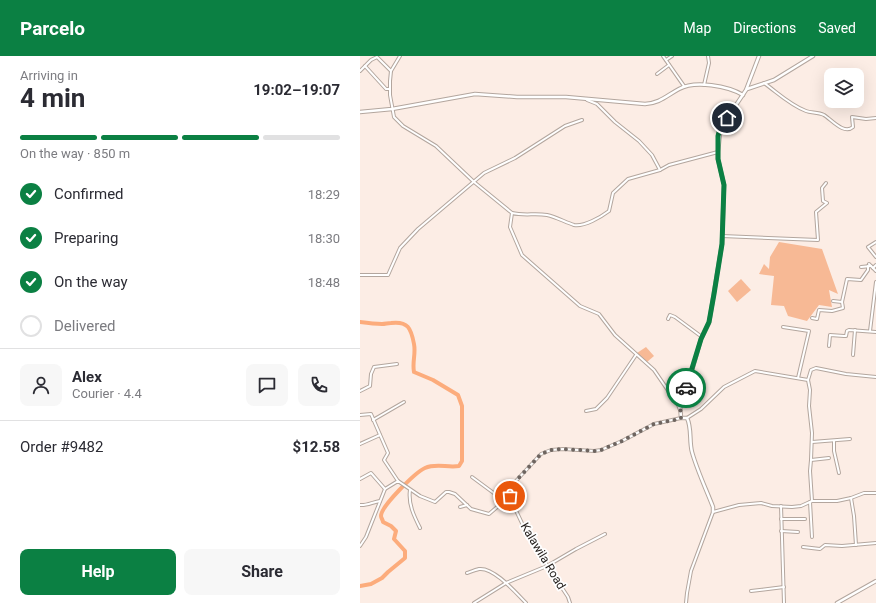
<!DOCTYPE html>
<html lang="en">
<head>
<meta charset="utf-8">
<style>
	:root { --surface:#fff; --page:#f7f7f7; --text:#2b2b33; --muted:#7c7c81; --line:#e1e1e2; --accent:#0b8043 }
	body { margin:0; font-family:Roboto,sans-serif; background:var(--page); color:var(--text); height:100vh; display:flex; flex-direction:column; font-size:15px; white-space:nowrap }
	* { box-sizing:border-box; margin:0 }
	p { font-size:13px; color:var(--muted) }
	.icon { flex:none; width:22px; height:22px; fill:none; stroke:currentColor; stroke-width:2; stroke-linecap:round; stroke-linejoin:round }
	.map { position:relative; flex:1; overflow:hidden }
	.drawer { display:flex; flex-direction:column; background:var(--surface); width:360px }
	.drawer>* { flex:none }
	.controls { position:absolute; left:464px; top:12px; display:grid; gap:8px }
	.controls a { display:grid; place-items:center; width:40px; height:40px; border-radius:8px; background:var(--surface); box-shadow:0 4px 16px #0002; font-size:20px }
	.pin { position:absolute; display:grid; place-items:center; width:34px; height:34px; color:#fff; margin:-17px; border:2px solid #fff; border-radius:50%; box-shadow:0 1px 4px #0007 }
	.courier { position:absolute; display:grid; place-items:center; width:40px; height:40px; margin:-20px; border:3px solid #0b8043; border-radius:50%; background:#fff; color:#222; box-shadow:0 1px 5px #0007 }
	.overview em { font-style:normal; font-weight:700 }
	.overview div { display:flex; flex-direction:column-reverse }
	.overview { display:flex; align-items:center; justify-content:space-between; height:68px; padding:0 20px }
	h1 { font-size:26px; font-weight:700; line-height:30px }
	.bar { display:grid; grid-template-columns:repeat(4,1fr); gap:6px 4px; align-content:center; height:48px; padding:0 20px }
	.bar i { height:5px; border-radius:3px; background:var(--line) }
	.bar .current { background:var(--accent) }
	.bar p { grid-column:span 4 }
	.line { display:flex; align-items:center; gap:10px; padding:0 20px; border-top:1px solid var(--line) }
	.line div { flex:1 }
	.round { display:grid; place-items:center; flex:none; width:42px; height:42px; border-radius:8px; background:var(--page) }
	ol { padding:0 20px; list-style:none }
	li { display:flex; align-items:center; gap:12px; height:44px }
	li p { margin-inline-start:auto }
	li .icon { padding:4px; border-radius:50%; background:var(--accent); color:#fff; stroke-width:4 }
	li:last-child { color:var(--muted) }
	li i { width:22px; height:22px; border:2px solid var(--line); border-radius:50% }
	.action { display:flex; gap:8px; margin-top:auto; padding:8px 20px }
	.action a { flex:1; height:46px; border-radius:8px; background:var(--accent); color:#fff; font-size:16px; font-weight:700; line-height:46px; text-align:center }
	.action a+a { background:var(--page); color:var(--text) }
	header { display:flex; align-items:center; gap:24px; box-sizing:border-box; height:56px; padding:0 20px; background:var(--accent); color:#fff }
	header strong { font-size:19px }
	nav { display:flex; gap:22px; margin-inline-start:auto; font-size:14px }
	main { display:flex; flex:1; min-height:0 }
	.map>svg:first-child { display:block }
	.green { fill:#f7b995 }
	.lines { fill:none; stroke-linecap:round; stroke-linejoin:round }
	.river { stroke:#fcac7c; stroke-width:4 }
	.minor-casing { stroke:#b3a69e; stroke-width:4 }
	.tertiary-casing { stroke:#b3a69e; stroke-width:4.5 }
	.minor { stroke:#fff; stroke-width:2 }
	.tertiary { stroke:#fff; stroke-width:2.5 }
	.done { stroke:#6e6560; stroke-width:4; stroke-dasharray:0 7.2 }
	.route { stroke:#0b8043; stroke-width:5 }
	.labels { text-anchor:middle; dominant-baseline:central; stroke-width:3.5; stroke-linejoin:round; paint-order:stroke }
	.street-label { font-size:12px; fill:#211c19; stroke:#fefefe }
</style>
</head>
<body>
<header>
<strong>Parcelo</strong>
<nav><a>Map</a><a>Directions</a><a>Saved</a></nav>
</header>
<main>
<section class="drawer">
<div class="overview"><div><h1>4 min</h1><p>Arriving in</p></div><em>19:02–19:07</em></div>
<div class="bar"><i class="current"></i><i class="current"></i><i class="current"></i><i></i><p>On the way · 850 m</p></div>
<ol>
<li><svg class="icon" aria-label="check" viewBox="0 0 24 24"><path d="M5 12l5 5 9-10"/></svg>Confirmed<p>18:29</p></li>
<li><svg class="icon" aria-label="check" viewBox="0 0 24 24"><path d="M5 12l5 5 9-10"/></svg>Preparing<p>18:30</p></li>
<li><svg class="icon" aria-label="check" viewBox="0 0 24 24"><path d="M5 12l5 5 9-10"/></svg>On the way<p>18:48</p></li>
<li><i></i>Delivered</li>
</ol>
<div class="line" style="height:72px"><a class="round"><svg class="icon" aria-label="person" viewBox="0 0 24 24"><circle cx="12" cy="8" r="4"/><path d="M4 21q1-7 8-7t8 7"/></svg></a><div><b>Alex</b><p>Courier · 4.4</p></div><a class="round"><svg class="icon" aria-label="chat" viewBox="0 0 24 24"><path d="M4 5h16v11H9l-5 4z"/></svg></a><a class="round"><svg class="icon" aria-label="phone" viewBox="0 0 24 24"><path d="M5 4h4l2 5-3 2q2 4 5 5l2-3 5 2v4C11 20 4 13 5 4z"/></svg></a></div>
<div class="line" style="height:52px"><div>Order #9482</div><b>$12.58</b></div>
<div class="action"><a>Help</a><a>Share</a></div>
</section>
<div class="map">
<svg width="516" height="547" viewBox="0 0 516 547">
	<rect width="100%" height="100%" fill="#fcede5"/>
	<g class="green">
		<path d="M419 186 462 193 478 238 469 234 472 251 459 249 447 265 428 260 424 250 411 249 414 220 399 218 404 208 409 213 410 201Z"/>
		<path d="M381 223 391 234 377 246 368 235Z"/>
		<path d="M286 291 294 300 287 306 277 297Z"/>
	</g>
	<g class="lines">
		<path class="river" d="M0 266C7 267 15 268 22 268 25 268 28 267 31 267 48 265 51 272 54 288 56 298 52 306 54 316L73 324 98 339 102 350V405L99 410C88 412 76 407 65 412 56 416 21 450 21 460 21 462 23 464 23 466L31 470 36 475 34 483 45 495V502L28 516 22 522 11 528 0 530"/>
		<g class="minor-casing">
			<g id="minor">
				<path d="M40 0 31 15 30 25V39L34 61 43 70 76 90 114 126 152 157 150 171 162 199 220 250 239 258 255 279 294 314 318 349 320 354"/>
				<path d="M303 0 324 30"/>
				<path d="M306 4 312 0"/>
				<path d="M5 10 26 33H29"/>
				<path d="M0 15 11 4 17 1 31 15"/>
				<path d="M297 18 309 9"/>
				<path d="M404 27C418 37 430 49 446 55 451 57 458 56 464 59 472 64 484 79 493 71L492 61 506 63 516 62"/>
				<path d="M344 29 349 7 348 0"/>
				<path d="M227 44 237 48 255 66 279 85 292 99 300 114"/>
				<path d="M152 157C164 160 175 157 187 159 196 161 205 166 214 169 224 171 241 161 249 155L253 137 268 123 300 114 309 109 358 96"/>
				<path d="M362 180 458 184 456 156 467 147 463 145 462 132 466 127"/>
				<path d="M516 186 508 191 516 201"/>
				<path d="M509 208 516 215"/>
				<path d="M501 211 511 210"/>
				<path d="M513 212 516 209"/>
				<path d="M0 219H28L40 192 58 173 124 117 155 102 205 70 222 64"/>
				<path d="M473 245 482 246 487 223 501 224 508 214V210"/>
				<path d="M452 262 457 263 459 254 472 255 483 252 482 246"/>
				<path d="M308 263 310 259 315 261 342 281"/>
				<path d="M423 271 449 275 438 322"/>
				<path d="M510 275 516 226"/>
				<path d="M469 290 470 279 484 280H486L487 275 489 274 516 276"/>
				<path d="M493 299 495 274"/>
				<path d="M448 324 450 334 449 350 452 377 451 404 450 415 452 445"/>
				<path d="M0 335 10 330 11 318 14 311 37 308"/>
				<path d="M226 355 236 353 247 342 276 299"/>
				<path d="M0 359 11 358 28 397 24 404 38 425"/>
				<path d="M327 362 341 353 364 331 395 315 448 324 451 314 456 312 486 318 516 321"/>
				<path d="M13 364 44 346"/>
				<path d="M474 385V395L479 417"/>
				<path d="M452 386 490 383"/>
				<path d="M0 388 20 379"/>
				<path d="M451 404 469 402"/>
				<path d="M112 421 135 438 146 443"/>
				<path d="M0 423 11 417 25 433"/>
				<path d="M50 434C48 448 54 460 60 472"/>
				<path d="M491 442 494 460 496 489"/>
				<path d="M152 446 164 440"/>
				<path d="M450 446 452 481"/>
				<path d="M0 449C6 450 13 446 20 445"/>
				<path d="M421 450 424 547"/>
				<path d="M100 451 107 449"/>
				<path d="M421 463H445"/>
				<path d="M421 475 438 476"/>
				<path d="M0 490 6 481 25 433 38 425 60 440 75 446 86 436H89L95 438 111 453 129 458 150 440"/>
				<path d="M443 491 460 493 465 489 482 490 516 487"/>
				<path d="M107 517C110 516 115 514 119 513 134 511 156 537 166 547"/>
				<path d="M391 535 424 531"/>
				<path d="M114 547 146 527 187 510 216 493 245 478"/>
				<path d="M210 547 208 541 168 480 152 446 150 436 154 427 181 398 191 394 203 393 234 395 241 394 262 385 294 368 321 362"/>
				<path d="M326 547 327 537 331 515 353 456 379 449 401 447 412 450 432 451 441 450 452 445H477L491 442 504 437H516"/>
			</g>
		</g>
		<g class="tertiary-casing">
			<g id="tertiary">
				<path d="M387 33 414 24 453 0"/>
				<path d="M0 56 32 53 115 38 157 41H206L285 48C300 47 306 40 319 33 335 24 368 30 383 39"/>
				<path d="M353 456V451C346 433 337 414 332 396 329 385 332 372 327 362H321L320 348 327 332 341 283 349 267 362 188 364 129 358 103V96L361 68 372 55 386 34 399 0"/>
				<path d="M477 547 516 525"/>
			</g>
		</g>
		<use href="#minor" class="minor"/>
		<use href="#tertiary" class="tertiary"/>
	</g>
	<g class="lines">
		<path class="done" d="M150 440V436L154 427 181 398 191 394 203 393 234 395 241 394 262 385 294 368 319 363 321 362 320 348 326 332"/>
		<path class="route" d="M326 332 341 283 349 266 354 238 362 188 364 129 358 103V80L361 68 367 62"/>
	</g>
	<g class="labels">
		<g class="street-label">
			<text transform="translate(183 500) rotate(59)">Kalawila Road</text>
		</g>
	</g>
</svg>
<div class="controls">
<a><svg class="icon" aria-label="layers" viewBox="0 0 24 24"><path d="M12 4l9 5-9 5-9-5zM3 14l9 5 9-5"/></svg></a>
</div>
<div class="pin" style="left:150px;top:440px;background:#ea580c"><svg class="icon" aria-label="bag" viewBox="0 0 24 24"><path d="M5 8h14l-1 12H6zM9 8a3 3 0 0 1 6 0"/></svg></div>
<div class="pin" style="left:367px;top:62px;background:#1f2937"><svg class="icon" aria-label="home" viewBox="0 0 24 24"><path d="M3 11l9-7 9 7M6 9v11h12V9"/></svg></div>
<div class="courier" style="left:326px;top:332px"><svg class="icon" aria-label="car" viewBox="0 0 24 24"><path d="M5 17H2v-5l4-1 3-4h7l3 4 3 1v5h-3M9 17h6M6 11h13"/><circle cx="7" cy="17" r="2"/><circle cx="17" cy="17" r="2"/></svg></div>
</div>
</main>
</body>
</html>
